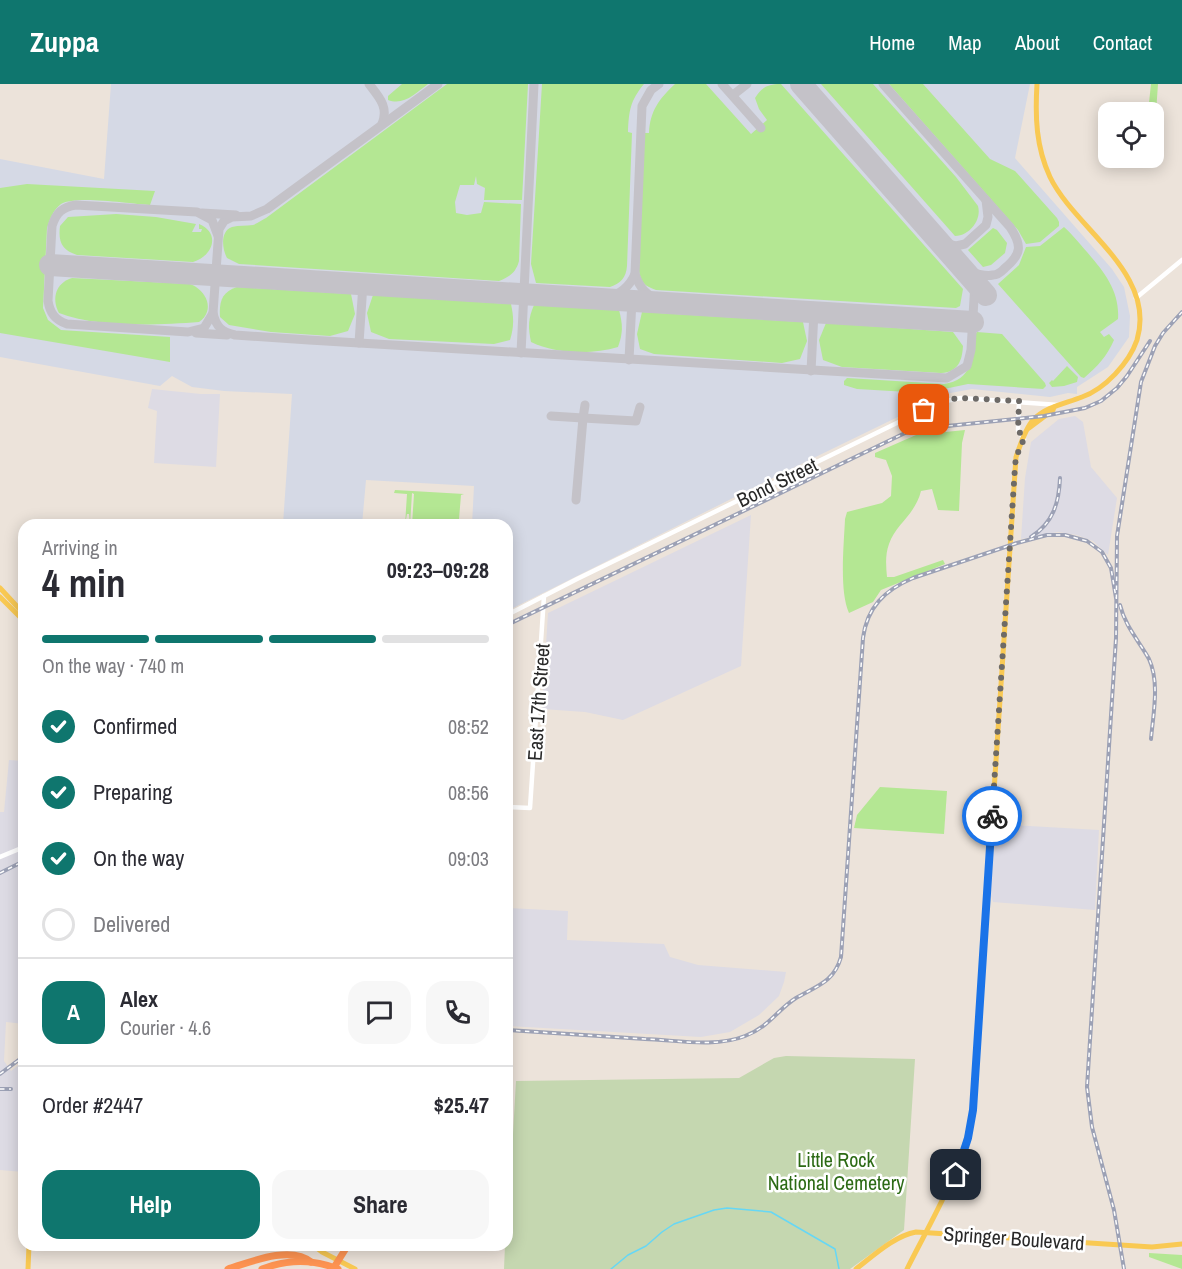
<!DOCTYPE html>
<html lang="en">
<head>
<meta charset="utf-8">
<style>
	:root { --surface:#fff; --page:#f7f7f7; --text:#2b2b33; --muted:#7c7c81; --line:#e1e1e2; --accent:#0f766e }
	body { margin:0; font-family:"Archivo Narrow",sans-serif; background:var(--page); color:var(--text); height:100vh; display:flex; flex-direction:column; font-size:22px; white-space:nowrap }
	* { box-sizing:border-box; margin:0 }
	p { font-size:20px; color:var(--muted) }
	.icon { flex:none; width:33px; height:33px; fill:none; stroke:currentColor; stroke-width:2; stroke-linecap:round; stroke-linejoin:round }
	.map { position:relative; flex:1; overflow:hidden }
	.sheet { position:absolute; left:18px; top:435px; width:495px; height:732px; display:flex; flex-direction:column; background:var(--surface); border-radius:18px; box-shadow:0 3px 15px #0003 }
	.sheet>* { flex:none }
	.controls { position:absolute; left:1098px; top:18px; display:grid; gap:12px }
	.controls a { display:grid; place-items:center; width:66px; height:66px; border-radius:12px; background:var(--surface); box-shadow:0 3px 15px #0003; font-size:30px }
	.pin { position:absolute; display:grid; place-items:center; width:51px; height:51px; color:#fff; margin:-26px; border-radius:12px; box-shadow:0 3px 9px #0006 }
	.courier { position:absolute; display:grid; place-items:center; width:60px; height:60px; margin:-30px; border:4px solid #1a73e8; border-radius:50%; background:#fff; color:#222; box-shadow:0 2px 8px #0007 }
	.headline em { font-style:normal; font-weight:700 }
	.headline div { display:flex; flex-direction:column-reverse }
	.headline { display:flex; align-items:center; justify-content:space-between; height:102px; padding:0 24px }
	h1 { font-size:39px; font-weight:700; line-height:45px }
	.bar { display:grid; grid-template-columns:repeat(4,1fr); gap:9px 6px; align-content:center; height:72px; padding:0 24px }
	.bar i { height:8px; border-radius:4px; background:var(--line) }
	.bar .active { background:var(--accent) }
	.bar p { grid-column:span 4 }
	.line { display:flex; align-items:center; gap:15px; padding:0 24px; border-top:2px solid var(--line) }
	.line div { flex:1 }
	.round { display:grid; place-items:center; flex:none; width:63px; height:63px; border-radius:18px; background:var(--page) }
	ol { padding:0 24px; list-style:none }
	li { display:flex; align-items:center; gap:18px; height:66px }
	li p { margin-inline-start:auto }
	li .icon { padding:6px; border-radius:50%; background:var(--accent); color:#fff; stroke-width:4 }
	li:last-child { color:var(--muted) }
	li i { width:33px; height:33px; border:3px solid var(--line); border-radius:50% }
	.primary-button { display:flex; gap:12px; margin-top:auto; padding:12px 24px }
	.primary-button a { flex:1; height:69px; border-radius:18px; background:var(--accent); color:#fff; font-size:24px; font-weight:700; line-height:69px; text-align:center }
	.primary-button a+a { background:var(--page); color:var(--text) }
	header { display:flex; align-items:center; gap:36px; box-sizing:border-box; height:84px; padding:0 30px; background:var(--accent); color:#fff }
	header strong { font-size:28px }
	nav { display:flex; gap:33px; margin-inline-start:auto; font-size:21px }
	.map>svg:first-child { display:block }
	.industrial { fill:#dddbe4 }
	.airport { fill:#d5d9e5 }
	.green { fill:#b4e793 }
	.cemetery { fill:#c5d7b0 }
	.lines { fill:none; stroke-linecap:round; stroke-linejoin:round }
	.stream { stroke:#66d7f5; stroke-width:1.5 }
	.taxiway { stroke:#c4c2c8; stroke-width:9 }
	.runway { stroke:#c4c2c8; stroke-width:22 }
	.minor { stroke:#fff; stroke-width:4.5 }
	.major { stroke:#f9c953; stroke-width:5 }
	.highway { stroke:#ff9452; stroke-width:7 }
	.rail-casing { stroke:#9ca1b5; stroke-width:4 }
	.rail { stroke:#fff; stroke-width:1.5; stroke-dasharray:4.5; stroke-linecap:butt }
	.done { stroke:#6d6a67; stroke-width:6; stroke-dasharray:0 10.8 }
	.route { stroke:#1a73e8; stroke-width:8 }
	.labels { text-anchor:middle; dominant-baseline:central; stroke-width:5; stroke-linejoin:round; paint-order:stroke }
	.street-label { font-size:20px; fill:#292929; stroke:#fff }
	.park-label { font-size:20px; fill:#2c6a15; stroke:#fff }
</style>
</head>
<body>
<header>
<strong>Zuppa</strong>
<nav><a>Home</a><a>Map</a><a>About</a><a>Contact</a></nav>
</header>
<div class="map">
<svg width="1182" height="1185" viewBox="0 0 1182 1185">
	<rect width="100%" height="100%" fill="#ece3da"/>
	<g class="industrial">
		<path d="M152 305 201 310H220L216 383 154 379 157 327 148 324Z"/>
		<path d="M1075 332 1083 338 1091 383 1117 414 1108 471 1093 457 1077 451 1058 448 1021 455 1025 394 1031 358 1059 335Z"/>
		<path d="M751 431 741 582 623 636 585 628 542 625 548 529Z"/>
		<path d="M9 676 24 677V940L6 938 4 977 11 987 24 977V1088L0 1086V728H4Z"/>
		<path d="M995 740 1099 746 1095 826 993 818 991 812Z"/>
		<path d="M507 824 568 827 567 856 664 860 670 873 698 881 786 888 784 898 779 912 759 931 730 948 701 953 507 942Z"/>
	</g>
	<path class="airport" d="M111 0H1030L1015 74 1112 185 1124 203 1130 232 1129 253 1108 283 1077 303V310L1068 309 1050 313 972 305 945 310 797 382 507 527V441H472L474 402 366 396 362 441 283 440 292 310 224 307 192 303 172 292 160 302 0 273V75L104 95Z"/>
	<g class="green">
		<path d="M402 0H428C416 9 404 22 388 16V12Z"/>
		<path d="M447 0H528L522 116H484L485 104 477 100 476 92 474 101H460L455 118 456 129 467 131 481 129 484 118 521 120 519 177C516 188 510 193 499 197L239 180 227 174C222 165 220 147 232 143 239 141 246 142 253 141 258 139 262 136 266 134Z"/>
		<path d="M542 0H644C630 17 629 27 628 48L632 49 627 182C626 194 621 199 610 203L536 199 531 180Z"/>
		<path d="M675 0H706L751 50 767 36 759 25 755 14C762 3 768 0 781 0L963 205 960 222 956 224 656 206C645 202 641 199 639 187L644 49H649C650 27 659 15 675 0Z"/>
		<path d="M821 0H873L956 93 978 122C982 136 969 152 955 152Z"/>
		<path d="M889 0H923L990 75 1015 87 1057 134 1059 138V142L1040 158 1026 160 1018 146Z"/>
		<path d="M1151 0H1158L1154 57V28H1148Z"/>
		<path d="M27 100 155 107 150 121C131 120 76 111 61 120 53 126 50 135 47 144L43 224 48 236 61 246 170 253V278L0 249V104Z"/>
		<path d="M116 130 156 133 196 140 192 148H201L202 145H199V140C221 149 213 172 193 178L77 171C62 166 58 158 60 142L68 133Z"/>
		<path d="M1064 143C1072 150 1080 160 1087 168 1104 188 1120 207 1118 235L1100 248 1104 253 1109 250 1114 256C1107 272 1098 282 1084 294L1081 293 998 200 1019 181 1026 163 1040 162Z"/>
		<path d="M993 144 997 146 1007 159 1005 169 991 181 983 183 968 166Z"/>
		<path d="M72 194 190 200C206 206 216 226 199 238 158 241 97 244 59 229 51 214 56 199 72 194Z"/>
		<path d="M237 203 351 210 355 230 348 247 330 252 271 248 229 241 220 233C219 217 222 208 237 203Z"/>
		<path d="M373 211 511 220C514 234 514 243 510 256L494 260 389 255 371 248 367 229Z"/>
		<path d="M534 221 619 226C623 241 623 249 618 263 592 271 556 270 531 258 528 243 528 235 534 221Z"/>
		<path d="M642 228 803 238 807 257 800 275 782 279 654 270 640 265 637 250Z"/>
		<path d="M826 239 953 248 963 262C962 277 958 288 941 289L842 283 823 276 819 256Z"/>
		<path d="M977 248 1002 250 1045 299 1046 302 1043 305 968 300 925 309 857 305 844 301V297L847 294 944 300C972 296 973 274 975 251Z"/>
		<path d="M1067 282 1078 293 1077 298 1064 302 1052 303 1049 299 1052 296 1053 297Z"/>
		<path d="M965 346 962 359 959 427 938 426 932 405 921 407C915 431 896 440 889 460 885 471 886 482 887 493H894L943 476 945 480 881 506 873 518 849 529C839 507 844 460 845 435L847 428 882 419 891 412 892 392 886 376 875 373V369L916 351Z"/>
		<path d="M395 406 464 410 461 411 459 435 463 436 464 441H412L414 410 412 409 410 441 409 430H407L405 441 407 410 394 409Z"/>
		<path d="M880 703 947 707 944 750 854 744 857 731Z"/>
		<path d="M1149 1169 1182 1171V1185L1149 1173Z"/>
	</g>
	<path class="cemetery" d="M786 972 915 975 904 1146 850 1185H504L505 1161H507V1124L510 1103 516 997 739 994 774 974Z"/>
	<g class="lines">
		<path class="stream" d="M611 1185 628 1171 646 1162 662 1148 674 1140 714 1126 727 1124 771 1128 835 1165 839 1185"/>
		<g class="taxiway">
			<path d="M369 0C379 13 389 23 382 40"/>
			<path d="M438 0 267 125 251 132 232 133 224 137 219 145 213 229C216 243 222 248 235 251L309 256 947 294 967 282 971 266 975 198"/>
			<path d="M659 0 651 6 642 22 635 190C640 205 646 210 660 218"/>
			<path d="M722 0 761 44"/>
			<path d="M883 0 1010 143C1022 161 1022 170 1005 184 1002 187 999 191 993 191 984 193 974 189 965 186"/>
			<path d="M733 11 747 0"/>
			<path d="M202 129 236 131"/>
			<path d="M939 157 956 162 965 160 986 141 988 133 986 116"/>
			<path d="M607 215C620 209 629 204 635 190"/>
			<path d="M213 229 204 244 188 248 67 240C55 236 50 229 48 217L52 142C56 129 62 123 76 121L197 128 212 136 218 152"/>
			<path d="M196 249 227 251"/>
			<path d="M359 259 363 200"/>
			<path d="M521 269 534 0"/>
			<path d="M629 276 632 216"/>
			<path d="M811 287 814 228"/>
			<path d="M551 332 583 334 585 321"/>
			<path d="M576 416 583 334 636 337 640 323"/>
		</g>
		<g class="runway">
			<path d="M801 0 986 211"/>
			<path d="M50 181 973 238"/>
		</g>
		<g class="minor">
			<path d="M1136 214 1182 176"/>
			<path d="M1019 317 1018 346 1024 355"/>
			<path d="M507 531 577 495 903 336 946 317 961 314 1059 321"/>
			<path d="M507 723 530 724 544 512"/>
			<path d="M0 773 24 763"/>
		</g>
		<g class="major">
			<path d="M1029 344 1053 326 1054 323"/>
			<path d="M0 504 24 530"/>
			<path d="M0 513 24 537"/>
			<path d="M313 1161 322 1168 355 1185"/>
			<path d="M28 1185 29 1161"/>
			<path d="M856 1185C873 1172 894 1152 916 1148L1152 1163 1182 1160"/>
			<path d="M907 1185C934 1131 963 1086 973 1026L1016 373C1020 362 1025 345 1033 336 1047 322 1064 320 1082 313 1105 305 1129 279 1137 256 1157 189 1075 145 1050 93 1036 63 1035 33 1037 0"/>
		</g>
		<g class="highway">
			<path d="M228 1185C250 1178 291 1161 311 1178"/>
			<path d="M262 1185C288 1175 313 1175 338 1185"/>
			<path d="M333 1185 348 1161"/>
		</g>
		<g class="rail-casing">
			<g id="rail">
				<path d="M1031 453C1053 439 1059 419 1060 394"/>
				<path d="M1120 521C1125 542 1139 557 1149 575 1160 599 1153 631 1151 655"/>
				<path d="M507 541 905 349 918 345 1044 332 1085 324 1101 317 1117 304 1127 292 1150 257"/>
				<path d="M0 789 24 777"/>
				<path d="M507 935H509"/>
				<path d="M507 946C553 949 599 952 645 955 676 956 715 964 745 952 769 943 777 926 796 914 817 902 834 898 841 873L863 554C867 523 885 506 913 494L1017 459 1047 451H1065L1087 457 1102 468 1111 484 1116 514"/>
				<path d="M0 990 24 972"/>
				<path d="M0 1005H11"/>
				<path d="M1124 1185 1114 1126 1092 1043 1087 1003 1116 554 1117 452 1141 298 1155 262 1163 249 1182 228"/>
			</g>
		</g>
		<use href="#rail" class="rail"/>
	</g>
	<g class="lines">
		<path class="done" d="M924 326 953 315 961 314 1019 317 1018 346 1024 355 1016 373 1015 383 992 732"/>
		<path class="route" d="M956 1091 968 1054 973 1026 992 732"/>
	</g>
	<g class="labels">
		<g class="street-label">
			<text transform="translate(777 398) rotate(-26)">Bond Street</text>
			<text transform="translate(538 618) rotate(-86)">East 17th Street</text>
			<text transform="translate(1014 1154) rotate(4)">Springer Boulevard</text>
		</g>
		<g class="park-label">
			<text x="836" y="1075">Little Rock<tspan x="836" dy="23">National Cemetery</tspan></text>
		</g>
	</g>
</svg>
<div class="controls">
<a><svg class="icon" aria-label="locate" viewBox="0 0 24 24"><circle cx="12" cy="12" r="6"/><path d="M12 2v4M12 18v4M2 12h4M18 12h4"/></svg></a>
</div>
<div class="pin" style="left:924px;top:326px;background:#ea580c"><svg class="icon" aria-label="bag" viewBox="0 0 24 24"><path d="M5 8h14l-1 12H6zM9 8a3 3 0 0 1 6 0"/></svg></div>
<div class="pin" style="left:956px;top:1091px;background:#1f2937"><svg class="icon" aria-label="home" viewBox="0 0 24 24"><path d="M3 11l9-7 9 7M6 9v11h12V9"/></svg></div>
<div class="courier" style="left:992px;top:732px"><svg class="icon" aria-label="bike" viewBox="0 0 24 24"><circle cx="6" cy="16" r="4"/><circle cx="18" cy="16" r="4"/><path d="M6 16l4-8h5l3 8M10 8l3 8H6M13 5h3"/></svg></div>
<section class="sheet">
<div class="headline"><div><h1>4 min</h1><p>Arriving in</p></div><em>09:23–09:28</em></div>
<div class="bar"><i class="active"></i><i class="active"></i><i class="active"></i><i></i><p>On the way · 740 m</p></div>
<ol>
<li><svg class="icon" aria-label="check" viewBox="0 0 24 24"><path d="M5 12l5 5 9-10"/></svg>Confirmed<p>08:52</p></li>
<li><svg class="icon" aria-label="check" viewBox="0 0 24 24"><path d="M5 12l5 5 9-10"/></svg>Preparing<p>08:56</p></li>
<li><svg class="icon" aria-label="check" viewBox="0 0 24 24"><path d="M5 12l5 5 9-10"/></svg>On the way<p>09:03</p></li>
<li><i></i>Delivered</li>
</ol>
<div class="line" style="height:108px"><b class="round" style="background:var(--accent);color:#fff">A</b><div><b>Alex</b><p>Courier · 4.6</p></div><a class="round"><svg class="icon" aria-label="chat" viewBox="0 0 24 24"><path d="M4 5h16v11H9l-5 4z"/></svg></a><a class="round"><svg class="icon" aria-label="phone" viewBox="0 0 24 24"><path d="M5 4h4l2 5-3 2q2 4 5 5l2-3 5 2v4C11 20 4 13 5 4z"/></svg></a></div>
<div class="line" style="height:78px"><div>Order #2447</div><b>$25.47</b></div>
<div class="primary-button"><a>Help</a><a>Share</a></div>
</section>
</div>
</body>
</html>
